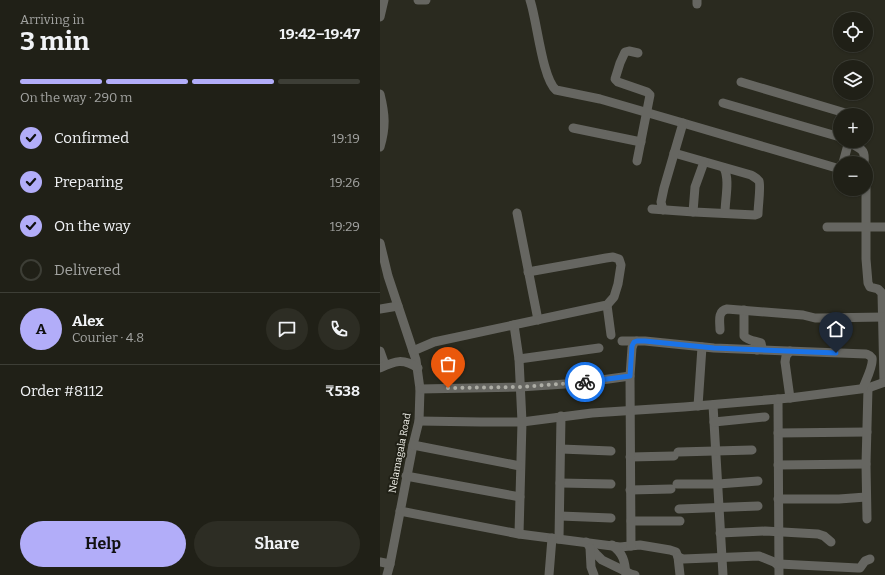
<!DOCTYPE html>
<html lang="en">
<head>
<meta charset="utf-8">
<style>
	:root { --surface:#202017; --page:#2d2d24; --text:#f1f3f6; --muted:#a2a3a1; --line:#3d3e36; --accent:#b2adf9 }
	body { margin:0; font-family:Bitter,serif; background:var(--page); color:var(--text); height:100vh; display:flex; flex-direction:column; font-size:15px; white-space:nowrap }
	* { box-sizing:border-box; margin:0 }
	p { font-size:13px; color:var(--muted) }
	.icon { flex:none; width:22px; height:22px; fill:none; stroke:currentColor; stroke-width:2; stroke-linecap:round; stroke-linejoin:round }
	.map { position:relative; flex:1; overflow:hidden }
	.drawer { display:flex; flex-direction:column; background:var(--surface); width:380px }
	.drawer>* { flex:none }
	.controls { position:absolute; left:453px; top:12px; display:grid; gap:8px }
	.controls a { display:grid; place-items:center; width:40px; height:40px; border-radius:50%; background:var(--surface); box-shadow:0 1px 3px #0004,0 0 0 1px var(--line); font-size:20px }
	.pin { position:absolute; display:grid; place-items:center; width:34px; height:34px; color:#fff; margin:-41px -17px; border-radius:50% 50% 50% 0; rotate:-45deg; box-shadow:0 0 4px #0007 }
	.pin .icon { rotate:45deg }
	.courier { position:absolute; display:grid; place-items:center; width:40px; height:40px; margin:-20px; border:3px solid #1a73e8; border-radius:50%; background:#fff; color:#222; box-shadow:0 1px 5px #0007 }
	.overview em { font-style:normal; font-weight:700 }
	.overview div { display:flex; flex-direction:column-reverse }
	.overview { display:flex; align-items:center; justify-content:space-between; height:68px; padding:0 20px }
	h1 { font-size:26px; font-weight:700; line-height:30px }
	.bar { display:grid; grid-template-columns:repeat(4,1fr); gap:6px 4px; align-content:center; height:48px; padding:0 20px }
	.bar i { height:5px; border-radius:3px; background:var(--line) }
	.bar .current { background:var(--accent) }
	.bar p { grid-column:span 4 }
	.line { display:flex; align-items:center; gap:10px; padding:0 20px; border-top:1px solid var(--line) }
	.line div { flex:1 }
	.round { display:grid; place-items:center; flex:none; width:42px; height:42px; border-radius:21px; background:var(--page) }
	ol { padding:0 20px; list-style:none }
	li { display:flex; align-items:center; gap:12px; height:44px }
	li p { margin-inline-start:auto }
	li .icon { padding:4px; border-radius:50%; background:var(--accent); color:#111; stroke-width:4 }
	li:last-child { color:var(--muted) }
	li i { width:22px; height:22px; border:2px solid var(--line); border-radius:50% }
	.primary-button { display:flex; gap:8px; margin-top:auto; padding:8px 20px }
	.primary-button a { flex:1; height:46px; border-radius:24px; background:var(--accent); color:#111; font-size:16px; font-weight:700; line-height:46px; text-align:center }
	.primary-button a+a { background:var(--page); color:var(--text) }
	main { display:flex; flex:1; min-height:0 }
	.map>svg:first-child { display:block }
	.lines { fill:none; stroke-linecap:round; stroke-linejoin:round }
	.minor { stroke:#666661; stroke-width:9 }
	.done { stroke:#adada5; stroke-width:4; stroke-dasharray:0 7.2 }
	.route { stroke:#1a73e8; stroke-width:5 }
	.labels { text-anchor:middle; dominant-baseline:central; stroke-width:4; stroke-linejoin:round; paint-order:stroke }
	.street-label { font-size:10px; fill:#f4f4ed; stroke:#202016 }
</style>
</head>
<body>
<main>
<section class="drawer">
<div class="overview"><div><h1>3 min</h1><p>Arriving in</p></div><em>19:42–19:47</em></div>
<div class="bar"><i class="current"></i><i class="current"></i><i class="current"></i><i></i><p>On the way · 290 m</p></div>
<ol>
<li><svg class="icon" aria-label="check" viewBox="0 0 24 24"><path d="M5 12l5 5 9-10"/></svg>Confirmed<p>19:19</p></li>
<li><svg class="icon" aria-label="check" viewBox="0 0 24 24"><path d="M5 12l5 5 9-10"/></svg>Preparing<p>19:26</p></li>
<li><svg class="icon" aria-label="check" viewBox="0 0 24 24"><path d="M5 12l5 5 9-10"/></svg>On the way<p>19:29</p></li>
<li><i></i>Delivered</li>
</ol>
<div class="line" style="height:72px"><b class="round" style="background:var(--accent);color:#111">A</b><div><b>Alex</b><p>Courier · 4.8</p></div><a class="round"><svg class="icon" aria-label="chat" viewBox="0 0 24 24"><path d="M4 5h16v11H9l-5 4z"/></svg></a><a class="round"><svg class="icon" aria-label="phone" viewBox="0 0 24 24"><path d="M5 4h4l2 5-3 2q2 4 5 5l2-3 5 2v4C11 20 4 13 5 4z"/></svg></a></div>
<div class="line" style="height:52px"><div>Order #8112</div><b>₹538</b></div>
<div class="primary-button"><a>Help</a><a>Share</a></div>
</section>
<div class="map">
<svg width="505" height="575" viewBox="0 0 505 575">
	<rect width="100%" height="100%" fill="#2a2a1f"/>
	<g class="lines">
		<g class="minor">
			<path d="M38 0H46"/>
			<path d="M150 0C157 20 162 78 176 90L220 99 303 123 460 169"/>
			<path d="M317 4V0"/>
			<path d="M0 17 4 0"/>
			<path d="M361 82 472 115"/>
			<path d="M0 94C5 114 6 127 0 147"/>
			<path d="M343 103 460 137"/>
			<path d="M193 128 261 142"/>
			<path d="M469 141C478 150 486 146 484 163"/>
			<path d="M257 161 270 95 267 92 238 82 235 79 240 63 245 52 249 51 258 53"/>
			<path d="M463 163 469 141"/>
			<path d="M344 168C350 180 345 199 345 213"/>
			<path d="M486 180V259L488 283 490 287 498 289 502 293 504 382"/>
			<path d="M272 209 314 212 375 215 378 214C378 207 381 185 379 181 377 178 374 177 371 175L294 153"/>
			<path d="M283 210 281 202 284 188 303 123"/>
			<path d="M313 212 315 187 324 162"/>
			<path d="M137 213 158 320"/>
			<path d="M447 227H505"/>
			<path d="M0 243 8 276 36 360 40 389 39 421 33 445 10 564 7 575"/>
			<path d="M227 305 231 335"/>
			<path d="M0 309 18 306"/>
			<path d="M364 310V336C368 341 376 341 381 343L382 348 377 350"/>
			<path d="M134 325 139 359 142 422 139 534"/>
			<path d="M340 330C340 322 337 311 347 309L423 315 435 318H440L505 317"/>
			<path d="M242 341H256"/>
			<path d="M0 351 5 365"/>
			<path d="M33 351 54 342 227 305 234 297 238 284 241 265 239 259 233 257 226 258 148 272"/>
			<path d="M410 351 406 356 405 362 410 398"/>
			<path d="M139 359 219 348"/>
			<path d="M0 368C15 361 23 358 38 368"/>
			<path d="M40 389 140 387 200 383 250 376"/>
			<path d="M398 399 399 575"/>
			<path d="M333 405 343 575"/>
			<path d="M318 406 322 347"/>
			<path d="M39 421 101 422H142L212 413 304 407 410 398 488 388 505 382"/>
			<path d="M334 422 385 417"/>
			<path d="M398 433 487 432"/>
			<path d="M33 445 140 466"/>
			<path d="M181 449 231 451"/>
			<path d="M298 452 372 450"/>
			<path d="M250 457 294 456"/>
			<path d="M398 465 486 464"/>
			<path d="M26 476 140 497"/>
			<path d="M180 483 231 484"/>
			<path d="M297 484H338L378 481"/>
			<path d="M250 490 291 489"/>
			<path d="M398 499H459L486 497"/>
			<path d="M299 509 378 506"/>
			<path d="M20 511 139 534 240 547 260 545 290 550 296 552 298 557 300 575"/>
			<path d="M180 516 231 518"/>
			<path d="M487 519 486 464 488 388"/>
			<path d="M251 521H300"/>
			<path d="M340 533 385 531 438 534 444 536 451 542"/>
			<path d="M179 539 181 416"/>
			<path d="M206 542 216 554 222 560 251 574 255 575"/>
			<path d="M232 545C243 553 245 561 246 575"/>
			<path d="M251 546 250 376 252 348 254 342 257 341H265L334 348 486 354C489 355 490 355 492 358 494 365 485 382 483 388"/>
			<path d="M210 548 211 567 214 575"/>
			<path d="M298 557 303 559 379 556 394 562 399 566"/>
			<path d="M0 562 10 564"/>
			<path d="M399 564 478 568H480L485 561 490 559"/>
			<path d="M169 575 172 538"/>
		</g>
	</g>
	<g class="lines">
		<path class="done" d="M68 388 140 387 205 382"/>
		<path class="route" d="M205 382 250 376 252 346 254 342 257 341H265L334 348 456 353"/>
	</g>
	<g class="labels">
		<g class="street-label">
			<text transform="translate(20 453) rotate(-79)">Nelamagala Road</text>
		</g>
	</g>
</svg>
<div class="controls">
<a><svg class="icon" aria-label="locate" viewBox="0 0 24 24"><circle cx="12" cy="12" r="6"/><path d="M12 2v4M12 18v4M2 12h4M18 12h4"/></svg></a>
<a><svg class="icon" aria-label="layers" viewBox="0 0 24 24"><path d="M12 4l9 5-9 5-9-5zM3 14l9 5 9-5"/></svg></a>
<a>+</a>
<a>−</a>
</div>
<div class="pin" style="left:68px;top:388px;background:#ea580c"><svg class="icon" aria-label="bag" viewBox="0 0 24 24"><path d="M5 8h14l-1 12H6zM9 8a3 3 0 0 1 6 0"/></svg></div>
<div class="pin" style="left:456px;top:353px;background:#1f2937"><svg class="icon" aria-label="home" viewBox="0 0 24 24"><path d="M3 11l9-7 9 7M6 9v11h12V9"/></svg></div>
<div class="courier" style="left:205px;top:382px"><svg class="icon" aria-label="bike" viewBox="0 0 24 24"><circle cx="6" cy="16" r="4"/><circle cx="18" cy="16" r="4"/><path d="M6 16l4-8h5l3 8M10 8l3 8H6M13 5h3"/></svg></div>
</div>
</main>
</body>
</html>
